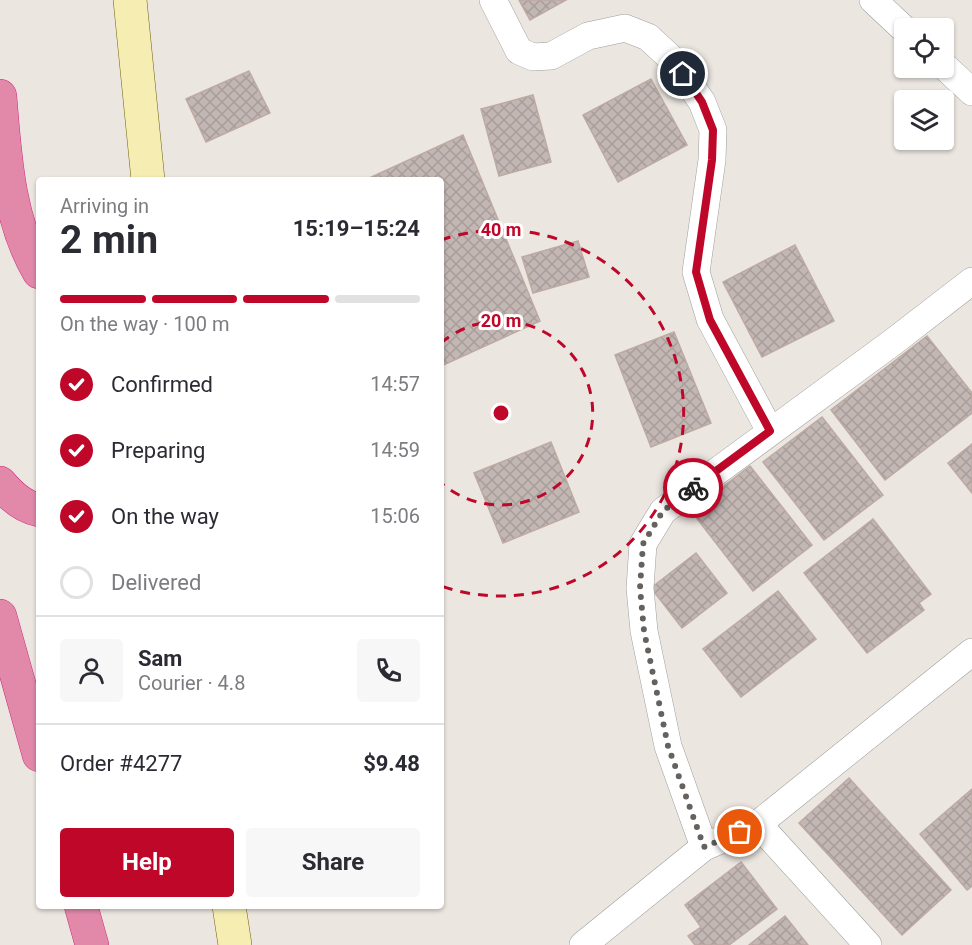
<!DOCTYPE html>
<html lang="en">
<head>
<meta charset="utf-8">
<style>
	:root { --surface:#fff; --page:#f7f7f7; --text:#2b2b33; --muted:#7c7c81; --line:#e1e1e2; --accent:#be0729 }
	body { margin:0; font-family:Roboto,sans-serif; background:var(--page); color:var(--text); height:100vh; display:flex; flex-direction:column; font-size:22px; white-space:nowrap }
	* { box-sizing:border-box; margin:0 }
	p { font-size:20px; color:var(--muted) }
	.icon { flex:none; width:33px; height:33px; fill:none; stroke:currentColor; stroke-width:2; stroke-linecap:round; stroke-linejoin:round }
	.map { position:relative; flex:1; overflow:hidden }
	.side { position:absolute; left:36px; top:177px; width:408px; height:732px; display:flex; flex-direction:column; background:var(--surface); border-radius:6px; box-shadow:0 2px 4px #0004 }
	.side>* { flex:none }
	.tools { position:absolute; left:894px; top:18px; display:grid; gap:12px }
	.tools a { display:grid; place-items:center; width:60px; height:60px; border-radius:6px; background:var(--surface); box-shadow:0 2px 4px #0004; font-size:30px }
	.pin { position:absolute; display:grid; place-items:center; width:51px; height:51px; color:#fff; margin:-26px; border:3px solid #fff; border-radius:50%; box-shadow:0 2px 6px #0007 }
	.courier { position:absolute; display:grid; place-items:center; width:60px; height:60px; margin:-30px; border:4px solid #be0729; border-radius:50%; background:#fff; color:#222; box-shadow:0 2px 8px #0007 }
	.summary em { font-style:normal; font-weight:700 }
	.summary div { display:flex; flex-direction:column-reverse }
	.summary { display:flex; align-items:center; justify-content:space-between; height:102px; padding:0 24px }
	h1 { font-size:39px; font-weight:700; line-height:45px }
	.bar { display:grid; grid-template-columns:repeat(4,1fr); gap:9px 6px; align-content:center; height:72px; padding:0 24px }
	.bar i { height:8px; border-radius:4px; background:var(--line) }
	.bar .current { background:var(--accent) }
	.bar p { grid-column:span 4 }
	.line { display:flex; align-items:center; gap:15px; padding:0 24px; border-top:2px solid var(--line) }
	.line div { flex:1 }
	.round { display:grid; place-items:center; flex:none; width:63px; height:63px; border-radius:6px; background:var(--page) }
	ol { padding:0 24px; list-style:none }
	li { display:flex; align-items:center; gap:18px; height:66px }
	li p { margin-inline-start:auto }
	li .icon { padding:6px; border-radius:50%; background:var(--accent); color:#fff; stroke-width:4 }
	li:last-child { color:var(--muted) }
	li i { width:33px; height:33px; border:3px solid var(--line); border-radius:50% }
	.primary-button { display:flex; gap:12px; margin-top:auto; padding:12px 24px }
	.primary-button a { flex:1; height:69px; border-radius:6px; background:var(--accent); color:#fff; font-size:24px; font-weight:700; line-height:69px; text-align:center }
	.primary-button a+a { background:var(--page); color:var(--text) }
	.map>svg:first-child { display:block }
	.building { fill:url(#building-cross-hatch); stroke:#bdaaa3; stroke-width:1.5 }
	.lines { fill:none; stroke-linecap:round; stroke-linejoin:round }
	.street-casing { stroke:#9e9e9e; stroke-width:28 }
	.secondary-casing { stroke:#6b6308; stroke-width:34 }
	.highway-casing { stroke:#ce2980; stroke-width:34 }
	.street { stroke:#fff; stroke-width:27 }
	.secondary { stroke:#f6edb3; stroke-width:33 }
	.highway { stroke:#e289aa; stroke-width:33 }
	.done { stroke:#64615f; stroke-width:6; stroke-dasharray:0 10.8 }
	.route { stroke:#be0729; stroke-width:8 }
	.ring { fill:none; stroke:#be0729; stroke-width:3; stroke-dasharray:10 8 }
	.centre { fill:#be0729; stroke:#fff; stroke-width:3 }
	.ring-label { font-size:18px; text-anchor:middle; font-weight:bold; fill:#be0729; stroke:#fff; stroke-width:6; stroke-linejoin:round; paint-order:stroke }
</style>
</head>
<body>
<div class="map">
<svg width="972" height="945" viewBox="0 0 972 945">
	<defs>
		<pattern id="building-cross-hatch" width="8" height="8" patternUnits="userSpaceOnUse" patternTransform="scale(1.5)"><rect width="8" height="8" fill="#c3b7b4"/><path d="M0 0l8 8M0 8l8-8" fill="none" stroke="#a79d9a"/></pattern>
	</defs>
	<rect width="100%" height="100%" fill="#ece6e0"/>
	<g class="building">
		<path d="M519 0H566L530 20Z"/>
		<path d="M249 71 270 113 206 142 186 99Z"/>
		<path d="M651 79 687 145 618 182 583 115Z"/>
		<path d="M533 95 551 162 499 176 481 109Z"/>
		<path d="M463 135 540 321 441 366V180H365Z"/>
		<path d="M578 241 589 277 533 293 522 257Z"/>
		<path d="M795 245 834 321 762 357 723 282Z"/>
		<path d="M674 332 711 423 651 447 615 355Z"/>
		<path d="M927 336 972 393V413L885 480 831 410Z"/>
		<path d="M822 417 883 495 824 540 763 462Z"/>
		<path d="M551 442 579 512 503 543 474 473Z"/>
		<path d="M972 444V493L948 463Z"/>
		<path d="M750 466 812 545 753 591 691 511Z"/>
		<path d="M873 519 931 594 919 603 924 610 867 653 804 573Z"/>
		<path d="M696 553 727 593 682 628 651 588Z"/>
		<path d="M778 591 816 639 741 697 703 649Z"/>
		<path d="M849 778 951 890 902 935 799 823Z"/>
		<path d="M972 789V886L967 890 920 834Z"/>
		<path d="M741 862 777 909 729 945H695L688 936 701 927 685 905Z"/>
		<path d="M785 916 808 945H749Z"/>
	</g>
	<g class="lines">
		<g class="street-casing">
			<g id="street">
				<path d="M493 0 519 51 533 57 551 56 588 36 625 28 648 37 673 60 702 102 713 130 712 160 696 272 710 319 770 431"/>
				<path d="M873 0 904 29"/>
				<path d="M944 66 972 92"/>
				<path d="M758 824 868 945"/>
				<path d="M704 847 668 746 644 631 640 588 643 544 663 511 893 342 972 281"/>
				<path d="M583 945 704 847 758 824 972 652"/>
			</g>
		</g>
		<g class="secondary-casing">
			<g id="secondary">
				<path d="M130 0 148 180"/>
				<path d="M229 906 235 945"/>
			</g>
		</g>
		<g class="highway-casing">
			<g id="highway">
				<path d="M0 96C5 155 8 220 39 272"/>
				<path d="M0 483C10 495 23 507 39 510"/>
				<path d="M0 616 39 755"/>
				<path d="M81 906 92 945"/>
			</g>
		</g>
		<use href="#street" class="street"/>
		<use href="#secondary" class="secondary"/>
		<use href="#highway" class="highway"/>
	</g>
	<g class="lines">
		<path class="done" d="M693 488 663 511 643 544 640 588 644 631 668 746 704 847 740 832"/>
		<path class="route" d="M683 74 702 102 713 130 712 160 696 272 710 320 770 431 693 488"/>
	</g>
	<g class="ring">
		<path d="M441 343A92 92 0 1 1 441 483"/>
		<path d="M441 240A183 183 0 1 1 441 586"/>
	</g>
	<circle cx="501" cy="413" r="9" class="centre"/>
	<g class="ring-label">
		<text x="501" y="236">40 m</text>
		<text x="501" y="327">20 m</text>
	</g>
</svg>
<div class="tools">
<a><svg class="icon" aria-label="locate" viewBox="0 0 24 24"><circle cx="12" cy="12" r="6"/><path d="M12 2v4M12 18v4M2 12h4M18 12h4"/></svg></a>
<a><svg class="icon" aria-label="layers" viewBox="0 0 24 24"><path d="M12 4l9 5-9 5-9-5zM3 14l9 5 9-5"/></svg></a>
</div>
<div class="pin" style="left:740px;top:832px;background:#ea580c"><svg class="icon" aria-label="bag" viewBox="0 0 24 24"><path d="M5 8h14l-1 12H6zM9 8a3 3 0 0 1 6 0"/></svg></div>
<div class="pin" style="left:683px;top:74px;background:#1f2937"><svg class="icon" aria-label="home" viewBox="0 0 24 24"><path d="M3 11l9-7 9 7M6 9v11h12V9"/></svg></div>
<div class="courier" style="left:693px;top:488px"><svg class="icon" aria-label="bike" viewBox="0 0 24 24"><circle cx="6" cy="16" r="4"/><circle cx="18" cy="16" r="4"/><path d="M6 16l4-8h5l3 8M10 8l3 8H6M13 5h3"/></svg></div>
<section class="side">
<div class="summary"><div><h1>2 min</h1><p>Arriving in</p></div><em>15:19–15:24</em></div>
<div class="bar"><i class="current"></i><i class="current"></i><i class="current"></i><i></i><p>On the way · 100 m</p></div>
<ol>
<li><svg class="icon" aria-label="check" viewBox="0 0 24 24"><path d="M5 12l5 5 9-10"/></svg>Confirmed<p>14:57</p></li>
<li><svg class="icon" aria-label="check" viewBox="0 0 24 24"><path d="M5 12l5 5 9-10"/></svg>Preparing<p>14:59</p></li>
<li><svg class="icon" aria-label="check" viewBox="0 0 24 24"><path d="M5 12l5 5 9-10"/></svg>On the way<p>15:06</p></li>
<li><i></i>Delivered</li>
</ol>
<div class="line" style="height:108px"><a class="round"><svg class="icon" aria-label="person" viewBox="0 0 24 24"><circle cx="12" cy="8" r="4"/><path d="M4 21q1-7 8-7t8 7"/></svg></a><div><b>Sam</b><p>Courier · 4.8</p></div><a class="round"><svg class="icon" aria-label="phone" viewBox="0 0 24 24"><path d="M5 4h4l2 5-3 2q2 4 5 5l2-3 5 2v4C11 20 4 13 5 4z"/></svg></a></div>
<div class="line" style="height:78px"><div>Order #4277</div><b>$9.48</b></div>
<div class="primary-button"><a>Help</a><a>Share</a></div>
</section>
</div>
</body>
</html>
